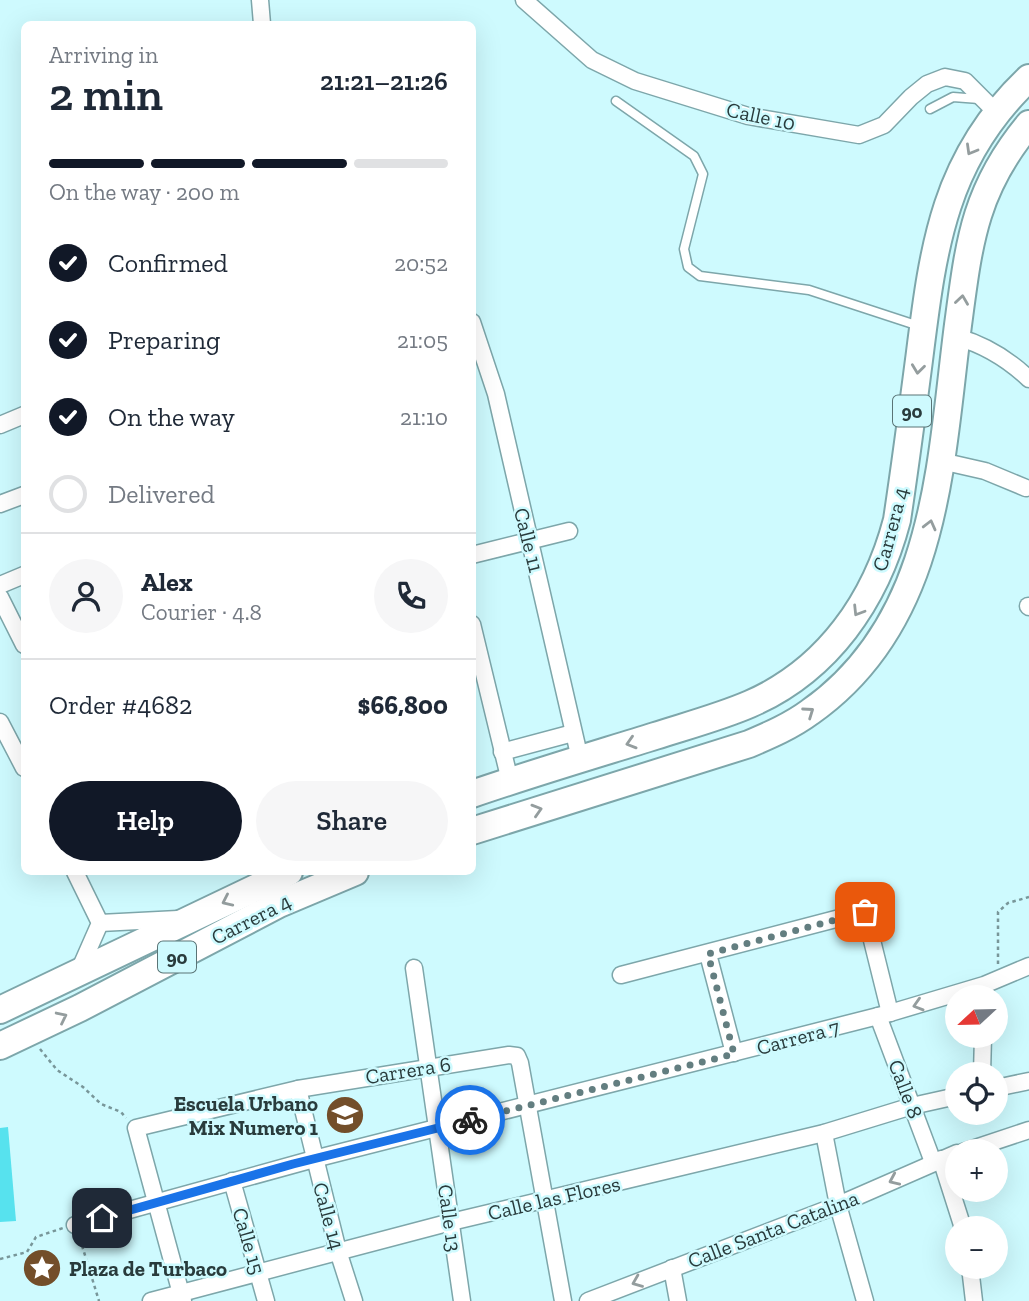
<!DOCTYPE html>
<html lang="en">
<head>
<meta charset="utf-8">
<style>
	:root { --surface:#fff; --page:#f6f6f7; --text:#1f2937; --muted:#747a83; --line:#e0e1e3; --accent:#111827 }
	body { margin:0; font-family:"Zilla Slab",serif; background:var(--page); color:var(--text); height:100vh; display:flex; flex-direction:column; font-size:26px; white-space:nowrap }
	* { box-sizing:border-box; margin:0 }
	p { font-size:23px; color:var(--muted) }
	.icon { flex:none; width:38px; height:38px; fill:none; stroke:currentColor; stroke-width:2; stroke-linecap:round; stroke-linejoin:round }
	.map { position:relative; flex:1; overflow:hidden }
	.side { position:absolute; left:21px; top:21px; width:455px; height:854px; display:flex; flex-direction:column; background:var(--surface); border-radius:10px; box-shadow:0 7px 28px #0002 }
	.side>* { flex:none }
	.needle { width:46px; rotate:248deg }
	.buttons { position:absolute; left:945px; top:985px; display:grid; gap:14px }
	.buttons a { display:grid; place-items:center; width:63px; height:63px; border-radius:50%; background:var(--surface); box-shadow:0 7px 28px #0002; font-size:35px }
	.pin { position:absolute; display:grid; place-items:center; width:60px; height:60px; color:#fff; margin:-30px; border-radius:14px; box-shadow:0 4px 10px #0006 }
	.courier { position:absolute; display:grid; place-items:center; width:70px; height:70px; margin:-35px; border:5px solid #1a73e8; border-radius:50%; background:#fff; color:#222; box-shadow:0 2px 9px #0007 }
	.head em { font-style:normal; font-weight:600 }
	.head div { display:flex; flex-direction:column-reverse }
	.head { display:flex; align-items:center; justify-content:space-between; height:119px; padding:0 28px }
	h1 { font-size:46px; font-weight:600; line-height:52px }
	.bar { display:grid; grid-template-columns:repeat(4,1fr); gap:10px 7px; align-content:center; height:84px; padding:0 28px }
	.bar i { height:9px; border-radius:5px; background:var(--line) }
	.bar .on { background:var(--accent) }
	.bar p { grid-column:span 4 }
	.line { display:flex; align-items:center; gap:18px; padding:0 28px; border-top:2px solid var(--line) }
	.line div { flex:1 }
	.round { display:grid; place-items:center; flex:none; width:74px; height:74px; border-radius:37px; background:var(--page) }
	ol { padding:0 28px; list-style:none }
	li { display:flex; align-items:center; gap:21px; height:77px }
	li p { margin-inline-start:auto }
	li .icon { padding:7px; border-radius:50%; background:var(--accent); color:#fff; stroke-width:4 }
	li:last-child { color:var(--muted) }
	li i { width:38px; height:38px; border:4px solid var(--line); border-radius:50% }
	.action { display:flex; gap:14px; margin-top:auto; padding:14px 28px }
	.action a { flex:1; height:80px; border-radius:42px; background:var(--accent); color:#fff; font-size:28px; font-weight:600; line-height:80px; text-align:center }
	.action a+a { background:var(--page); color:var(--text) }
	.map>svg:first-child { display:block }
	.building { fill:#57e2ee }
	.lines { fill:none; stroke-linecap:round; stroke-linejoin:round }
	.service-casing { stroke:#7da6aa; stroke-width:11 }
	.minor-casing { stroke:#7da6aa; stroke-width:19 }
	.trunk-casing { stroke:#7da6aa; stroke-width:30 }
	.path { stroke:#789699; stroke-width:2.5; stroke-dasharray:3.5 3.5; stroke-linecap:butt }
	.service { stroke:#fff; stroke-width:8 }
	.minor { stroke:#fff; stroke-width:16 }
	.trunk { stroke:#fff; stroke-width:26 }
	.oneway { stroke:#949d9e }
	.done { stroke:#637e80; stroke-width:7; stroke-dasharray:0 12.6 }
	.route { stroke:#1a73e8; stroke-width:9 }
	.labels { text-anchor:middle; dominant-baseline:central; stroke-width:5; stroke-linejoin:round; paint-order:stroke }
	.shield { fill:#cefafe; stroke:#5a7476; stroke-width:2 }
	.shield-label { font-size:19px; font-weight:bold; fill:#293b3c }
	.street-label { font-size:21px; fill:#293b3c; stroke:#cefafe }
	.poi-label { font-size:21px; font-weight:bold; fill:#293b3c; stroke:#cefafe; text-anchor:end }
</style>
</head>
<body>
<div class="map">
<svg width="1029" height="1301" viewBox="0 0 1029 1301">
	<rect width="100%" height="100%" fill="#cefafe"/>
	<path class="building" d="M8 1127 16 1221 0 1222V1128Z"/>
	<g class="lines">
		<g class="service-casing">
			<g id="service">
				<path d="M616 101 694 156 703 174 684 249 688 267 700 276 809 290 919 326"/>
				<path d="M930 109 953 97 979 99"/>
			</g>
		</g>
		<g class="minor-casing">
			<g id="minor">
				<path d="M260 0 262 24"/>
				<path d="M524 0 592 60 635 81 748 116 859 135 884 125 911 97 927 84 945 77 965 81 996 112"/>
				<path d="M472 322 496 394 580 759"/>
				<path d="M957 337C985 345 1008 359 1029 379"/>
				<path d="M0 425 24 415"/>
				<path d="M941 461 985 471 1026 488"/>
				<path d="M0 504 24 495"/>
				<path d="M472 555 569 531"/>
				<path d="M0 585 24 575"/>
				<path d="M0 597 24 645"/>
				<path d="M1028 606 1029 607"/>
				<path d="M472 624 510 781"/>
				<path d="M0 722 24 768"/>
				<path d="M502 752 573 733"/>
				<path d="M75 872 100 923 78 973"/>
				<path d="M865 912 890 1013"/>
				<path d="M100 923 178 919"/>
				<path d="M708 954 734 1053"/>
				<path d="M414 968 462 1301"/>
				<path d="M621 975 878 908"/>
				<path d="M878 1016 933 1162"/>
				<path d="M982 1074 983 1036"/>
				<path d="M996 1088 1029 1081"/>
				<path d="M298 1089 338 1251 354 1301"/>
				<path d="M824 1133 838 1205 865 1301"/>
				<path d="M963 1152 1029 1130"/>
				<path d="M941 1159 963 1228"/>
				<path d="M232 1181 266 1301"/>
				<path d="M75 1225 314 1159 890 1013 984 985 1029 966"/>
				<path d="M970 1267 974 1301"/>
				<path d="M672 1268 678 1301"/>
				<path d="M151 1301 451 1222 824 1133 912 1106 957 1096"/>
				<path d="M183 1301 136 1128 298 1089 509 1055 517 1056 520 1063 563 1301"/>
				<path d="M588 1301 838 1205 957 1153"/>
			</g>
		</g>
		<g class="trunk-casing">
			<g id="trunk">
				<path d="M472 794C533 773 594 755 655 736 686 726 720 717 750 704 828 670 876 600 897 520 905 467 912 414 919 360 933 249 943 159 1029 78"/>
				<path d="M472 831 749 744C770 735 791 726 810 712 938 622 940 464 958 325 969 243 974 190 1029 124"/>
				<path d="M0 1010 289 872"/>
				<path d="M0 1046 80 1008 279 904 355 872"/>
			</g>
		</g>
		<g class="path">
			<path d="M998 964V912L1008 903 1029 897"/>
			<path d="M40 1049 57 1070 83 1087 101 1104 121 1112 126 1118"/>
			<path d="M80 1239 99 1301"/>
			<path d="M0 1259 27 1252 36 1237 63 1228"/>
		</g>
		<use href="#service" class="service"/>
		<use href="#minor" class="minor"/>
		<use href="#trunk" class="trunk"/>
	</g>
	<defs><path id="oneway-chevron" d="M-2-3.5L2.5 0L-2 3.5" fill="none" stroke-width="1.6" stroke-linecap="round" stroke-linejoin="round" transform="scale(1.75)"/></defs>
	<g class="oneway">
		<use href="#oneway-chevron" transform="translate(971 150) rotate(120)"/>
		<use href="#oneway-chevron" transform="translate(962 300) rotate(-82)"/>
		<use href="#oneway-chevron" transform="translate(918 369) rotate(97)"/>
		<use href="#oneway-chevron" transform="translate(930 525) rotate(-76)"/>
		<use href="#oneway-chevron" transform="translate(858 611) rotate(122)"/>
		<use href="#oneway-chevron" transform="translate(809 712) rotate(-35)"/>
		<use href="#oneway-chevron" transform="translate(631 743) rotate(163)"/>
		<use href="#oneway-chevron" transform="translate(537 810) rotate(-17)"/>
		<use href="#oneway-chevron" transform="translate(227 901) rotate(155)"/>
		<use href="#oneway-chevron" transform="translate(918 1005) rotate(163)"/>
		<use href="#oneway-chevron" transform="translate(62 1017) rotate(-26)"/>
		<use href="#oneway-chevron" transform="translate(894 1180) rotate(156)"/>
		<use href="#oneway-chevron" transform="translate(637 1282) rotate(158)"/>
	</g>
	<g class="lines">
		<path class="done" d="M470 1120 734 1054 708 954 865 912"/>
		<path class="route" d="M102 1218 293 1164 470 1120"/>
	</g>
	<defs>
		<g id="school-disc" transform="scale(2.0125)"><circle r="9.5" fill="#734e2a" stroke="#cefafe"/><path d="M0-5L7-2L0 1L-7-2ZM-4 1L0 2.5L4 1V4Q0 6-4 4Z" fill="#fff"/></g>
		<g id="sight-disc" transform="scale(2.0125)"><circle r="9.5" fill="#734e2a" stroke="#cefafe"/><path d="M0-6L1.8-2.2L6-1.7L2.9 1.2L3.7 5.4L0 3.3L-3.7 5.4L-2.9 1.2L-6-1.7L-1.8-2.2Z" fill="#fff"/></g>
	</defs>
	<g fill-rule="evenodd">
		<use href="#school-disc" x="345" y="1115"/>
		<use href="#sight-disc" x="42" y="1268"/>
	</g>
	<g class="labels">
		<g class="shield">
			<rect x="893" y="395.5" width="38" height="31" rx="5"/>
			<rect x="158" y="941.5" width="38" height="31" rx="5"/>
		</g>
		<g class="shield-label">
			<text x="912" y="411">90</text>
			<text x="177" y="957">90</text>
		</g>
		<g class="street-label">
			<text transform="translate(761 116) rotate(12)">Calle 10</text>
			<text transform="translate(890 529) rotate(-75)">Carrera 4</text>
			<text transform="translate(529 540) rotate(76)">Calle 11</text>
			<text transform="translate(251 919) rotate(-27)">Carrera 4</text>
			<text transform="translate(798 1037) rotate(-15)">Carrera 7</text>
			<text transform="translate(408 1070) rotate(-9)">Carrera 6</text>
			<text transform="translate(906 1089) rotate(69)">Calle 8</text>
			<text transform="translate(554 1198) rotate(-13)">Calle las Flores</text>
			<text transform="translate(329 1216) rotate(75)">Calle 14</text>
			<text transform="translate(450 1218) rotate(82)">Calle 13</text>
			<text transform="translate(773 1229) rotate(-21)">Calle Santa Catalina</text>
			<text transform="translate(249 1241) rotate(74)">Calle 15</text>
		</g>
		<g class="poi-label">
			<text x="318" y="1103">Escuela Urbano<tspan x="318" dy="24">Mix Numero 1</tspan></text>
			<text x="69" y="1268" text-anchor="start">Plaza de Turbaco</text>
		</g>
	</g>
</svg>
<div class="buttons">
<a><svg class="needle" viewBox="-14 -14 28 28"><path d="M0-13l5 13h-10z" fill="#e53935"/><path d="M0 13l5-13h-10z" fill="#747a83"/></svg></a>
<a><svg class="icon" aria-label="locate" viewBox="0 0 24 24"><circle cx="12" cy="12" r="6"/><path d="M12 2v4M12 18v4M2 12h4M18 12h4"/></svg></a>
<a>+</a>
<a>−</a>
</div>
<div class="pin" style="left:865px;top:912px;background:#ea580c"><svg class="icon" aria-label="bag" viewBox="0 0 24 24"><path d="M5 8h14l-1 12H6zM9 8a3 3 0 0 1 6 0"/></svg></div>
<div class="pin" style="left:102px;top:1218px;background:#1f2937"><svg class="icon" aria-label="home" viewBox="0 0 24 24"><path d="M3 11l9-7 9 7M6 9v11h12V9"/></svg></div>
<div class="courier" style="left:470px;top:1120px"><svg class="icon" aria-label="bike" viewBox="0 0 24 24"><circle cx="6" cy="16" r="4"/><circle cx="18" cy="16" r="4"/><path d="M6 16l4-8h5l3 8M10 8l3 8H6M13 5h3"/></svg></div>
<section class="side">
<div class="head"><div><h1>2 min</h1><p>Arriving in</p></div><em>21:21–21:26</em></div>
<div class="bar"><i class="on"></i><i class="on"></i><i class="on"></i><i></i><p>On the way · 200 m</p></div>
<ol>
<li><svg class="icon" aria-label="check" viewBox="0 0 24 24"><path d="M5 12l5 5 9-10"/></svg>Confirmed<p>20:52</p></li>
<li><svg class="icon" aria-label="check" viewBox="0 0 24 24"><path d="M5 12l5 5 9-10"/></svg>Preparing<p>21:05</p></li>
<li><svg class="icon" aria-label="check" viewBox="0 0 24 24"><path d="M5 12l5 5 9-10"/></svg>On the way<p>21:10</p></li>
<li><i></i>Delivered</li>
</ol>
<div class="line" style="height:126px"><a class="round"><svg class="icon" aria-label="person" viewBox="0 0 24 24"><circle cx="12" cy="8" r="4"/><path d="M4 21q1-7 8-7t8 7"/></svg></a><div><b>Alex</b><p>Courier · 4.8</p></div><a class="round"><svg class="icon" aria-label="phone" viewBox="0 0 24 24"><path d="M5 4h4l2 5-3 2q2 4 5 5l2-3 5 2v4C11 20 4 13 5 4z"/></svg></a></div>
<div class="line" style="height:91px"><div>Order #4682</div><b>$66,800</b></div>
<div class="action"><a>Help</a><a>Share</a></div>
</section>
</div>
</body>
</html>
